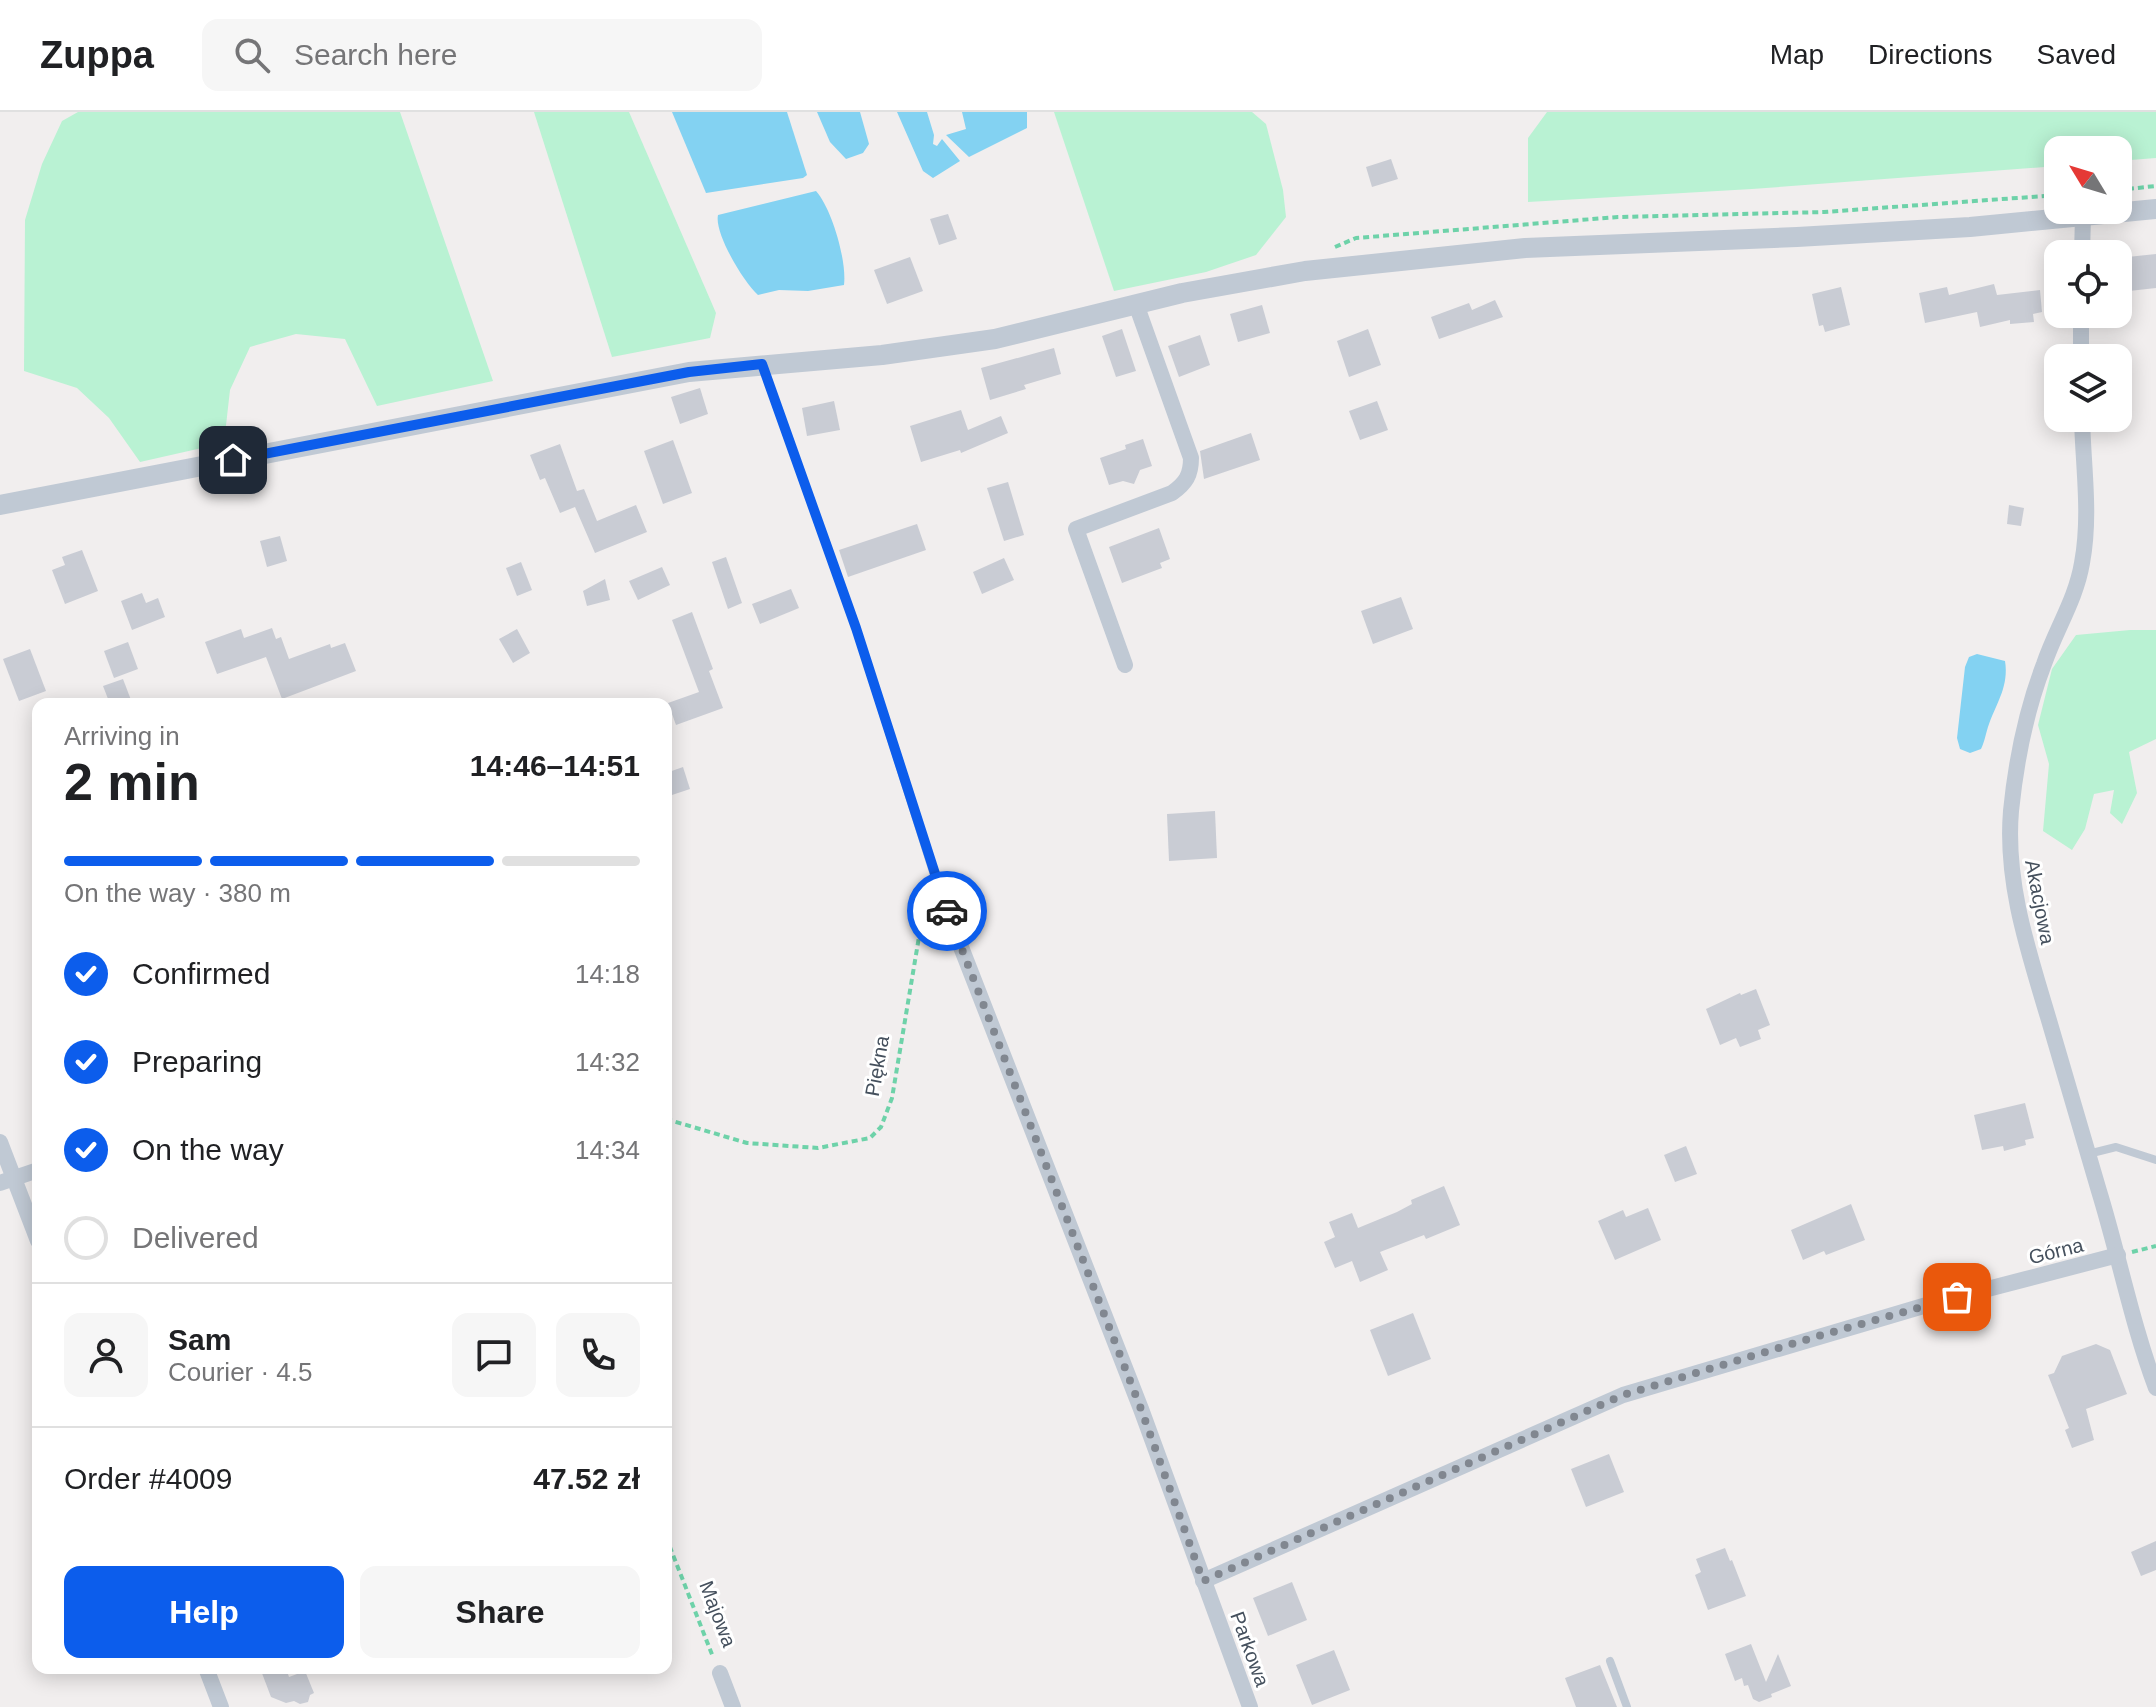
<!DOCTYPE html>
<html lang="en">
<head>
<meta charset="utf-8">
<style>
	:root { --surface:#fff; --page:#f6f6f6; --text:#202124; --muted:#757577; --line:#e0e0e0; --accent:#0c5dec }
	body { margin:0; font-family:Helvetica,sans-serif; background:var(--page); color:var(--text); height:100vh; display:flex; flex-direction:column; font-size:30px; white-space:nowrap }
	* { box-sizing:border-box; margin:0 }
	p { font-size:26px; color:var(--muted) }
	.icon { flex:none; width:44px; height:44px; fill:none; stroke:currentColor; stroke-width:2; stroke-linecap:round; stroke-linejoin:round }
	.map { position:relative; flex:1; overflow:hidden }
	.details { position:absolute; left:32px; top:586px; width:640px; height:976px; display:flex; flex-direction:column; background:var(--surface); border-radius:16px; box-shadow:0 4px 20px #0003 }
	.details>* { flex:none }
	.needle { width:52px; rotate:308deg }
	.fabs { position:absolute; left:2044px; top:24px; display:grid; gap:16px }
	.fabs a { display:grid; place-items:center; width:88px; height:88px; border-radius:16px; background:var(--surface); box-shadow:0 4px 20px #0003; font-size:40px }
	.pin { position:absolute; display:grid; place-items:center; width:68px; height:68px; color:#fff; margin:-34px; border-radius:16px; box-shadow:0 4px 12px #0006 }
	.courier { position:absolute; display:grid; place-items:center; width:80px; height:80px; margin:-40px; border:6px solid #0c5dec; border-radius:50%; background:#fff; color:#222; box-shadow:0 2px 10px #0007 }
	.overview em { font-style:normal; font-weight:600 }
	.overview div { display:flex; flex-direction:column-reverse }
	.overview { display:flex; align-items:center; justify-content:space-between; height:136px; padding:0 32px }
	h1 { font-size:52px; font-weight:600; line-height:60px }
	.bar { display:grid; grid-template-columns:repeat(4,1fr); gap:12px 8px; align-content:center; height:96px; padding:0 32px }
	.bar i { height:10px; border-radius:6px; background:var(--line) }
	.bar .active { background:var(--accent) }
	.bar p { grid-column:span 4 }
	.line { display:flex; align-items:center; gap:20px; padding:0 32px; border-top:2px solid var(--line) }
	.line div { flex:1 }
	.round { display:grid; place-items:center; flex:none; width:84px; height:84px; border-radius:16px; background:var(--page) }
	ol { padding:0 32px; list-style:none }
	li { display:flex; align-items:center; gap:24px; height:88px }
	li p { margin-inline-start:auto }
	li .icon { padding:8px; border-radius:50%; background:var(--accent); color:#fff; stroke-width:4 }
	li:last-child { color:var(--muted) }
	li i { width:44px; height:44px; border:4px solid var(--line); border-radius:50% }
	.cta { display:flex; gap:16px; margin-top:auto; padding:16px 32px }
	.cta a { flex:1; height:92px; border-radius:16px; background:var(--accent); color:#fff; font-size:32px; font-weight:600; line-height:92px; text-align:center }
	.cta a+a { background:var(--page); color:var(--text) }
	header { display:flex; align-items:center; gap:48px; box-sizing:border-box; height:112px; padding:0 40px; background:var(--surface); border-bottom:2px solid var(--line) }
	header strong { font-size:38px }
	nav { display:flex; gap:44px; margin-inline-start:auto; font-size:28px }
	.search { width:560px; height:72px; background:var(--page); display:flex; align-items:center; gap:20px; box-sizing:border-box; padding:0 28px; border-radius:16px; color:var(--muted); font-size:30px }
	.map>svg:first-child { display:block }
	.green { fill:#b9f2d3 }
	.water { fill:#83d2f2 }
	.building { fill:#c9ccd4 }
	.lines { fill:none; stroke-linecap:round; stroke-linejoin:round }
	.path { stroke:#6ed2a9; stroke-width:4; stroke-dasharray:6 4; stroke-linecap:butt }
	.service { stroke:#c0c9d4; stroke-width:8 }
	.minor { stroke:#c0c9d4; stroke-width:16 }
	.tertiary { stroke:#c0c9d4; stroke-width:20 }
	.done { stroke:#818790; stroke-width:8; stroke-dasharray:0 14.4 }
	.route { stroke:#0c5dec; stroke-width:10 }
	.labels { text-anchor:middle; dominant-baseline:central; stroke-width:6; stroke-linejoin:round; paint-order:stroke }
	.street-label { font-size:20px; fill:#45505d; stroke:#fff }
</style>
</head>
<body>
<header>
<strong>Zuppa</strong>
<div class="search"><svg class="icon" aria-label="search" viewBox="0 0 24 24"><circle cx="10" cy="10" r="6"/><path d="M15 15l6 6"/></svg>Search here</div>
<nav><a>Map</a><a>Directions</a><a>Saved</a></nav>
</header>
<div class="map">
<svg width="2156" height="1595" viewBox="0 0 2156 1595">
	<rect width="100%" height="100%" fill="#f1eeee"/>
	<g class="green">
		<path d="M78 0H400L493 269 377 294 345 227 296 222 250 235 230 278 224 331 140 350 109 306 77 276 24 259 25 108 42 52 62 9Z"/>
		<path d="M534 0H629L716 201 710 226 612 245Z"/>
		<path d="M1054 0H1252L1266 12 1283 78 1286 105 1256 143 1206 160 1114 179Z"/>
		<path d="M1547 0H2156V46L2118 49V38H2058V54L1752 77 1528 90V26Z"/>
		<path d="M2130 518H2156V627L2129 640 2137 681 2122 712 2110 701 2114 678 2094 682 2085 717 2072 738 2043 719 2049 652 2038 613 2052 557 2076 523Z"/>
	</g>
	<g class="water">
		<path d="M672 0H787L807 63 803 66 706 81Z"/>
		<path d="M817 0H860L869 32 863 41 846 47 830 30Z"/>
		<path d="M897 0H927L934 23 933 32 937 34 942 27 960 49 933 66 923 59Z"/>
		<path d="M962 0H1027V16L969 45 946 23 966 17Z"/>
		<path d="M816 79C832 97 847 149 844 173L808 179 779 178 758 183C744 171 714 121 718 103Z"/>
		<path d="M1977 542 2005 549C2009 574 1997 590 1989 612 1986 620 1985 629 1981 637L1970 641 1960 637 1957 626 1965 555 1969 545Z"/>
	</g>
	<g class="building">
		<path d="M1391 47 1398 67 1372 75 1366 55Z"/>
		<path d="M948 102 957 127 939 133 930 107Z"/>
		<path d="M2156 142V176L2129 179V172L2118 173V146Z"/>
		<path d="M910 145 923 179 887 192 874 158Z"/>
		<path d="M1994 172 1997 183 2040 178 2042 200 2033 202 2034 210 2010 212V208L1980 215 1977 200 1925 211 1919 181 1947 175 1949 183Z"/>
		<path d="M1841 175 1850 213 1825 220 1823 213 1819 214 1812 182Z"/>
		<path d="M1495 188 1503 205 1439 227 1431 205 1469 191 1472 198Z"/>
		<path d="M1262 193 1270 221 1238 230 1230 202Z"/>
		<path d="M1122 217 1136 259 1116 265 1102 224Z"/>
		<path d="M1368 217 1381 253 1349 265 1337 229Z"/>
		<path d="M1200 223 1210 253 1179 265 1168 234Z"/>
		<path d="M1054 236 1061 262 1024 273 1026 277 990 288 981 256Z"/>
		<path d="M700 276 708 302 680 312 671 285Z"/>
		<path d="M834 289 840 318 807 324 802 296Z"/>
		<path d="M1377 289 1388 318 1360 328 1349 299Z"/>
		<path d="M961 298 968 318 1001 304 1008 321 961 341 960 338 921 350 910 314Z"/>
		<path d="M1251 321 1260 348 1204 367 1200 339Z"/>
		<path d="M1143 327 1152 354 1140 358 1134 372 1123 369 1109 373 1100 346 1126 337 1125 333Z"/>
		<path d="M673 328 692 381 663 392 644 339Z"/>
		<path d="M560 332 577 379 584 377 597 409 636 393 647 420 595 441 575 395 560 401 545 366 540 368 530 343Z"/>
		<path d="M1008 370 1024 423 1004 429 987 376Z"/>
		<path d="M2009 393 2024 396 2021 414 2007 412Z"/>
		<path d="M917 412 926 438 848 465 839 438Z"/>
		<path d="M1159 416 1170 447 1160 451 1162 456 1122 471 1109 435Z"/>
		<path d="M280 424 287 449 267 455 260 429Z"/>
		<path d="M82 438 98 479 65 492 52 458 65 453 62 445Z"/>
		<path d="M726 445 742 491 728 497 712 450Z"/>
		<path d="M1004 446 1014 468 982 482 973 460Z"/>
		<path d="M521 450 532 478 517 484 506 456Z"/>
		<path d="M662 455 670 473 638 488 629 469Z"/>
		<path d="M605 467 610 488 587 494 583 479Z"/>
		<path d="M791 477 799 496 760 512 752 492Z"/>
		<path d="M142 481 146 491 158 486 165 505 132 518 121 489Z"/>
		<path d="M1401 485 1413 517 1373 532 1361 499Z"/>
		<path d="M692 500 713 557 709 559 723 596 676 613 668 591 699 580 672 508Z"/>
		<path d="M272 516 276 527 281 525 289 547 330 532 331 536 345 531 356 559 282 587 266 545 217 562 205 530 241 517 244 526Z"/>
		<path d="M517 517 530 541 513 551 499 527Z"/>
		<path d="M128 530 138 557 114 566 104 539Z"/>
		<path d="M30 537 46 579 19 589 3 547Z"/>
		<path d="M123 567 131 588 110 592 103 574Z"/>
		<path d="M683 655 690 677 666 685V661Z"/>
		<path d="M1215 699 1217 746 1169 749 1167 702Z"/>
		<path d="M1756 877 1770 913 1758 918 1761 927 1740 935 1736 926 1720 933 1706 897 1740 881 1741 883Z"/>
		<path d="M2025 991 2034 1026 2025 1028 2026 1033 2004 1039 2003 1034 1982 1038 1974 1003Z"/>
		<path d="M1686 1034 1697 1062 1675 1070 1664 1043Z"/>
		<path d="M1444 1074 1460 1113 1426 1127 1424 1123 1380 1140 1388 1158 1360 1170 1352 1149 1335 1156 1324 1130 1335 1125 1329 1110 1352 1101 1358 1116 1397 1100 1412 1092 1411 1088Z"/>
		<path d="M1851 1092 1865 1128 1826 1143 1824 1139 1803 1148 1791 1118Z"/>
		<path d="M1648 1096 1661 1128 1615 1148 1598 1109 1623 1098 1626 1105Z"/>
		<path d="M1413 1201 1431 1247 1388 1264 1370 1218Z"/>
		<path d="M2096 1232 2110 1238 2127 1282 2086 1297 2094 1328 2072 1336 2065 1318 2069 1316 2048 1263 2054 1261 2062 1244Z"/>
		<path d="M1609 1342 1624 1380 1586 1395 1571 1357Z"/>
		<path d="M2156 1429V1458L2141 1464 2131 1440Z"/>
		<path d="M1725 1436 1730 1449 1732 1448 1746 1484 1708 1498 1695 1463 1701 1460 1696 1447Z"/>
		<path d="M1292 1470 1307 1508 1268 1524 1253 1486Z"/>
		<path d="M1751 1532 1766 1570 1778 1542 1791 1574 1771 1582 1772 1585 1759 1590 1753 1587 1748 1573 1744 1574 1742 1566 1735 1569 1725 1542Z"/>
		<path d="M1334 1538 1350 1578 1312 1593 1296 1553Z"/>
		<path d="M1600 1553 1617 1595H1576L1565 1566Z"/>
		<path d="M260 1556H286L289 1565 305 1559 314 1581 310 1583 308 1590 300 1592 294 1589 286 1591 271 1585Z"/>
	</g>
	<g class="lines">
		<g class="path">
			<path d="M2118 78 2156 74"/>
			<path d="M1335 135 1356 126 1618 105 1824 100 2058 83"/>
			<path d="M666 1007 747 1031 818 1036 870 1026 881 1015 892 986 923 801 927 791"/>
			<path d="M2132 1140 2156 1134"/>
			<path d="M666 1425 713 1545"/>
		</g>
		<g class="service">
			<path d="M762 253 856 516 938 776"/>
			<path d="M2088 1042 2116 1035 2156 1048"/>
			<path d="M1610 1549 1627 1595"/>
		</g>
		<g class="minor">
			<path d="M2082 142 2083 104"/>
			<path d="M2081 246V202"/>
			<path d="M2082 306C2083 354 2091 403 2082 451 2076 487 2056 517 2044 552 2026 599 2016 649 2011 699 2005 770 2028 838 2048 905 2065 963 2082 1021 2099 1079 2119 1144 2132 1212 2156 1276"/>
			<path d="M1125 553 1076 417 1172 381C1186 371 1191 363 1191 346L1136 192"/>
			<path d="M938 776 1141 1297 1250 1595"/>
			<path d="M0 1030 38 1129"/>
			<path d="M0 1071 38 1058"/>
			<path d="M1203 1469 1623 1283 1930 1192 2118 1143"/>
			<path d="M206 1556 221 1595"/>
			<path d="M720 1561 733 1595"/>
		</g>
		<path class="tertiary" d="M0 393 689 260 882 243 995 227 1182 181 1305 159 1525 136 1797 125 1970 115 2156 97"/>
	</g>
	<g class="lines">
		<path class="done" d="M947 799 1141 1297 1203 1469 1623 1283 1815 1225 1957 1185"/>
		<path class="route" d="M233 348 689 260 762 252 856 516 947 799"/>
	</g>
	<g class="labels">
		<g class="street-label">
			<text transform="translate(2040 790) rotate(79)">Akacjowa</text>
			<text transform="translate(877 954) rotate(-80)">Piękna</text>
			<text transform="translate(2056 1139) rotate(-14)">Górna</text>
			<text transform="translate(718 1502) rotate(69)">Majowa</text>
			<text transform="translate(1250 1537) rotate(70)">Parkowa</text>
		</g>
	</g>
</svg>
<div class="fabs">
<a><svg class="needle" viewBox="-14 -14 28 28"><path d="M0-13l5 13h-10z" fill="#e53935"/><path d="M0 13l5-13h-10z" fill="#757577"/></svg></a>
<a><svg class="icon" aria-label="locate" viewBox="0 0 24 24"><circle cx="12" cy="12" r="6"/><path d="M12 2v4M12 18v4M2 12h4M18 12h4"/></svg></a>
<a><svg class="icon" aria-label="layers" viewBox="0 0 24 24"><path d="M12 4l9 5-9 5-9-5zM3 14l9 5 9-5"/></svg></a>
</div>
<div class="pin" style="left:1957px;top:1185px;background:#ea580c"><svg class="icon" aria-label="bag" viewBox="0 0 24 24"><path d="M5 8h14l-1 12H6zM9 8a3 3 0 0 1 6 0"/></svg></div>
<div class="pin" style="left:233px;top:348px;background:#1f2937"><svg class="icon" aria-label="home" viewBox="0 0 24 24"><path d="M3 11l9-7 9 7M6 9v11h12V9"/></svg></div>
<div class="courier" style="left:947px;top:799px"><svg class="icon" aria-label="car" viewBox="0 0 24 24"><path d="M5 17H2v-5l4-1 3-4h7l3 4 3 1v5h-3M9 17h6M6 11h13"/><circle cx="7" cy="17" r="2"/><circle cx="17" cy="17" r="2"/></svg></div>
<section class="details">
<div class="overview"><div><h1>2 min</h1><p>Arriving in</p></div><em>14:46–14:51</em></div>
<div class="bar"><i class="active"></i><i class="active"></i><i class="active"></i><i></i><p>On the way · 380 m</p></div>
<ol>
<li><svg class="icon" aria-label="check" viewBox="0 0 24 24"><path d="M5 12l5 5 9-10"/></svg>Confirmed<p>14:18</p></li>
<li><svg class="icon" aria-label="check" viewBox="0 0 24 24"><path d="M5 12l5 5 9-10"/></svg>Preparing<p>14:32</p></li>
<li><svg class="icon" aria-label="check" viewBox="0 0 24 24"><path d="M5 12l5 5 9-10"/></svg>On the way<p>14:34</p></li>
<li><i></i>Delivered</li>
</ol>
<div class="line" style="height:144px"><a class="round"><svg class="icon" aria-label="person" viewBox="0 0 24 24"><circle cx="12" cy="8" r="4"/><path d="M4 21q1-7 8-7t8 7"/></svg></a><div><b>Sam</b><p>Courier · 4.5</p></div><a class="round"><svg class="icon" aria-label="chat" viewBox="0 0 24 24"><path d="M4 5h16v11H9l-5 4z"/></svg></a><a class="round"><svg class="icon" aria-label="phone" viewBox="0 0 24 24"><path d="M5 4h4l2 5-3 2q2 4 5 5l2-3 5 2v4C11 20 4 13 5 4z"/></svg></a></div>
<div class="line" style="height:104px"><div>Order #4009</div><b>47.52 zł</b></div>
<div class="cta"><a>Help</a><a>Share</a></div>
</section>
</div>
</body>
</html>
